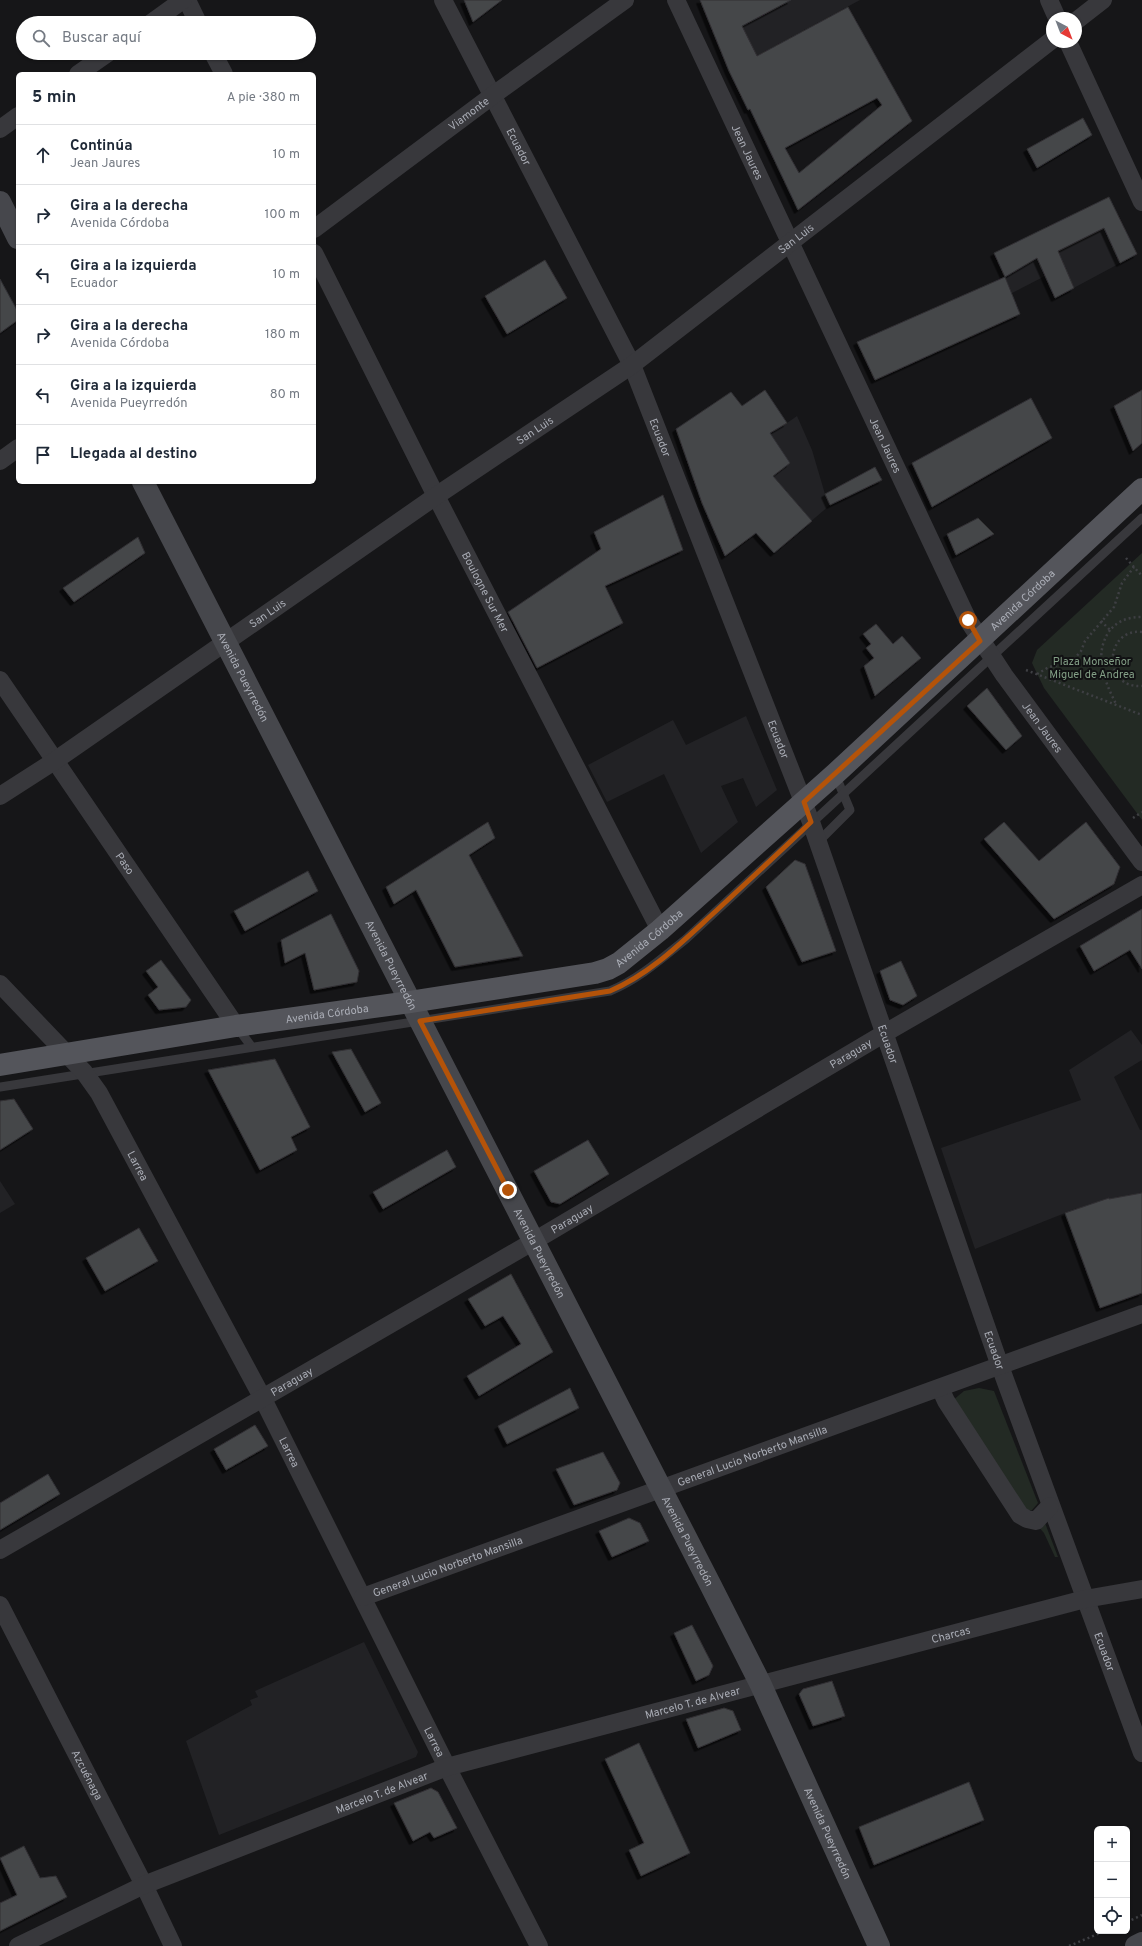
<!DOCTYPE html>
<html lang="es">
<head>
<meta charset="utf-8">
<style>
  :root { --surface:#fff; --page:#f2f2f3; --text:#1f2937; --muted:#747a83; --line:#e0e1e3 }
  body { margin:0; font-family:Overpass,sans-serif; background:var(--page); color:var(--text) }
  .controls { position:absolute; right:12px; bottom:12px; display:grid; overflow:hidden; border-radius:6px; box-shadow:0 1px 3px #0004 }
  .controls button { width:36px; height:36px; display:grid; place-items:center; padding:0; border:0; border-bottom:1px solid var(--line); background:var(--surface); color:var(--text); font:20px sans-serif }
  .compass { position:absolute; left:1046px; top:12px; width:36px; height:36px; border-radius:50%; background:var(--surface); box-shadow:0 1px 3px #0004; rotate:138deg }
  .stop { position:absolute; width:12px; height:12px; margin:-9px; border:3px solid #b45309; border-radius:50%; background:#fff }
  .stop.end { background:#b45309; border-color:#fff; box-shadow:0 1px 4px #0008 }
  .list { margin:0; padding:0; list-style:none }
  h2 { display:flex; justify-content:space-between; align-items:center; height:52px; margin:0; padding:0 16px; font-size:17px }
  h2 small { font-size:13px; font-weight:400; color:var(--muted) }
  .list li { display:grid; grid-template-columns:26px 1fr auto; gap:12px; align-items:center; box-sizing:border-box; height:60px; padding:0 16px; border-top:1px solid var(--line) }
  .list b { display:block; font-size:15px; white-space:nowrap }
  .list p { margin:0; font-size:13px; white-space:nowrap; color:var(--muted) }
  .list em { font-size:13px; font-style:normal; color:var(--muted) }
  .icon { flex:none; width:22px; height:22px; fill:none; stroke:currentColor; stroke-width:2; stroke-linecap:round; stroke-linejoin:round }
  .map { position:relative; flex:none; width:1142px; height:1946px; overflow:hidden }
  .search { position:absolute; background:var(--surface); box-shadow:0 1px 3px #0004; left:16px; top:16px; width:300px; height:44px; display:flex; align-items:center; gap:10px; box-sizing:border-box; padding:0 14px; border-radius:22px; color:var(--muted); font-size:15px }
  .panel { position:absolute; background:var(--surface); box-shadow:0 1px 3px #0004; left:16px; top:72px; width:300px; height:412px; border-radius:6px }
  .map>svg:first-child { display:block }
</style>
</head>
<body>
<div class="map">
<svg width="1142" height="1946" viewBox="0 0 1142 1946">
  <defs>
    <filter id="shadow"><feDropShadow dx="-3.5" dy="3.5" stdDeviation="0" flood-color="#0009"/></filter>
  </defs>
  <rect width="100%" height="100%" fill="#161618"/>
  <!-- built -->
  <g fill="#222225">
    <path d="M729 0H860L729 71 705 13Z"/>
    <path d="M1109 197 1137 254 1055 298 1045 276 1012 293 994 253Z"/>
    <path d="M765 390 787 423 797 416 812 450 825 494 830 505 774 553 756 533 725 556 711 524 780 450 702 503 689 468 757 418 748 403Z"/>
    <path d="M746 716 777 790 756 807 743 778 721 786 738 822 701 853 664 774 607 802 588 765 673 720 686 745Z"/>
    <path d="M1131 1030 1142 1045V1060L1114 1077 1140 1130H1142V1293L1100 1308 1065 1213 975 1249 941 1148 1081 1100 1069 1070Z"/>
    <path d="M0 1181 15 1204 0 1213Z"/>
    <path d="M364 1642 418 1752 416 1757 219 1835 186 1741 252 1705 250 1700 258 1697 255 1691Z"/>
  </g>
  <!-- green -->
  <g fill="#232a24">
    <path d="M1142 553V820L1044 688 1032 663 1037 650Z"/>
    <path d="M979 1388 994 1391 1038 1503 1032 1510 1025 1511 952 1401 964 1391Z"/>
    <path d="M1045 1523 1058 1557H1055L1044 1533 1037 1525Z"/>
  </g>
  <!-- building -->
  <g fill="#45464a" stroke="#313033" fill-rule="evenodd" filter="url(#shadow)">
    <path d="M464 0H502L473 22Z"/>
    <path d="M700 0H791L742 26 757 56 848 7 912 121 798 210 750 109 748 110 729 71ZM877 98 882 105 799 173 785 148Z"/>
    <path d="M1083 118 1092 135 1037 168 1027 149Z"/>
    <path d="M1109 197 1137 254 1120 263 1104 228 1058 251 1074 288 1055 298 1037 258 1005 277 994 253Z"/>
    <path d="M545 260 567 298 507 334 485 296Z"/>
    <path d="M1005 277 1020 314 875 380 857 342Z"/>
    <path d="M0 279 18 312V320L0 333Z"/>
    <path d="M765 390 787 423 770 433 790 463 773 476 812 521 774 553 756 533 725 556 702 503 676 429 731 392 742 406Z"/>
    <path d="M1142 390V443L1133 451 1114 406Z"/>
    <path d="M1031 398 1052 438 932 507 912 463Z"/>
    <path d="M875 467 882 480 830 505 825 494Z"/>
    <path d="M663 495 683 550 605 586 623 623 537 668 508 612 601 549 594 532Z"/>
    <path d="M978 518 994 534 956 555 947 534Z"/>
    <path d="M138 537 145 553 74 602 63 588Z"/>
    <path d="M876 624 893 644 902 636 921 658 875 696 864 666 874 658 866 648 871 644 863 634Z"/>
    <path d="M987 688 1022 736 1006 750 967 706Z"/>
    <path d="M488 822 495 838 469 855 523 956 455 967 416 890 394 904 386 887Z"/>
    <path d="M1004 822 1039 861 1086 822 1120 867 1114 884 1054 919 984 839Z"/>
    <path d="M795 860 805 864 836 951 802 962 766 887Z"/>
    <path d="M308 871 318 891 245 931 234 911Z"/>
    <path d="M1142 909V969L1130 950 1094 971 1080 946Z"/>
    <path d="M331 914 359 971 357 982 314 990 305 953 285 963 281 940Z"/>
    <path d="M161 960 191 1000 186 1007 159 1010 148 995 158 987 146 971Z"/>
    <path d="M901 961 917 996 903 1005 890 1000 880 971Z"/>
    <path d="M351 1049 381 1103 365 1112 332 1052Z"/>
    <path d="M275 1059 310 1127 291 1137 297 1150 260 1170 208 1070Z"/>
    <path d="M14 1099 33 1129 0 1150V1101Z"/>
    <path d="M588 1140 609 1174 560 1204 551 1202 534 1171Z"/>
    <path d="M447 1150 456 1167 383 1209 373 1192Z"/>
    <path d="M1142 1193V1293L1100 1308 1065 1213 1109 1198V1199Z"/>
    <path d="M139 1228 158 1261 105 1291 86 1258Z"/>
    <path d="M511 1274 553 1352 479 1396 467 1376 521 1344 503 1316 485 1326 468 1299Z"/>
    <path d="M570 1388 579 1408 507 1444 498 1426Z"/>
    <path d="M255 1425 268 1446 226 1470 214 1449Z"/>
    <path d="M603 1452 620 1483 617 1490 574 1505 556 1469Z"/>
    <path d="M48 1474 60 1494 0 1530V1503Z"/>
    <path d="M629 1518 640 1523 649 1541 612 1557 599 1531Z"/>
    <path d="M692 1625 713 1666 709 1675 696 1681 674 1633Z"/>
    <path d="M832 1681 845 1716 813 1726 799 1694 803 1689Z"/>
    <path d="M724 1708 733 1711 741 1730 698 1748 686 1719Z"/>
    <path d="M639 1743 690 1853 641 1876 629 1850 644 1843 605 1759Z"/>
    <path d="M969 1782 984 1820 874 1865 859 1827Z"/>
    <path d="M431 1788 438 1792 457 1828 434 1838 430 1832 413 1841 394 1803Z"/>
    <path d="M24 1846 40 1878 56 1876 67 1897 0 1931V1903L17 1895 0 1858Z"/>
  </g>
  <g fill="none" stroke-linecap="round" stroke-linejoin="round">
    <!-- path -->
    <g stroke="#3e3f43" stroke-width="2.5" stroke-dasharray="2 3" stroke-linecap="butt">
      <path d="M1126 558 1142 576"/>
      <path d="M1101 621 1110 630C1119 620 1129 617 1142 617"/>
      <path d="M1110 630C1093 654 1104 680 1116 704"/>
      <path d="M1142 632C1104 628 1102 689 1142 686"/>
      <path d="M1026 670 1142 715"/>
      <path d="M1037 674 1049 667 1061 665 1075 658 1081 651 1085 641 1114 607 1122 583 1134 567"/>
      <path d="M1133 818 1142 812"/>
      <path d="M1127 1922 1142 1915"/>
      <path d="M1069 1946 1105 1931"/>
    </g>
    <!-- lane -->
    <g stroke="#38383c" stroke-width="9">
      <path d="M818 842 850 810 835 774"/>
      <path d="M237 1027 251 1046"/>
      <path d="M0 1087 610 991C639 979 661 959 686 939L1142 518"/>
    </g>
    <!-- street -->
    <g stroke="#38383c" stroke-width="18">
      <path d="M187 0 198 23"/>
      <path id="s1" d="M443 0 632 365 811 822 1000 1366 1142 1753"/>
      <path id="s2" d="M676 0 968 620 1004 675 1142 862"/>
      <path d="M1049 0 1057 18"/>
      <path d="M1076 21 1103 0"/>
      <path d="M151 23 183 0"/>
      <path d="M1068 42 1142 202"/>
      <path d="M213 53 224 74"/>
      <path d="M78 74 108 53"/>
      <path d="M0 129 18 116"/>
      <path id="s3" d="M314 229 492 96 625 0"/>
      <path id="s4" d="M314 253 436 496 660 930"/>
      <path d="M0 461 18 448"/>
      <path id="s5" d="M0 680 236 1026"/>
      <path id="s6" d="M0 796 56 760 436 496 632 365 1052 40"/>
      <path id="s7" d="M0 984 84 1072 99 1093 262 1397 447 1767 539 1946"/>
      <path d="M940 1388 946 1401 1020 1515 1027 1519 1036 1521 1050 1506"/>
      <path id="s8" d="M0 1550 534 1241 885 1033 1142 885"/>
      <path id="s9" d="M363 1597 1142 1314"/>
      <path id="s10" d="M0 1605 144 1885 173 1946"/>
      <path id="s11" d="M18 1946 144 1885 447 1767 1085 1599 1142 1589"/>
    </g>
    <!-- secondary -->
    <g stroke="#46474c" stroke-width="22">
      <path d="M0 202 18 238"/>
      <path id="s12" d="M143 482 711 1586 760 1683 879 1946"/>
      <path d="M1136 1946 1142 1943"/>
    </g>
    <!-- primary -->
    <path stroke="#54555b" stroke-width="22" id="s13" d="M0 1065 236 1026 410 1002 595 973 608 969 619 963 660 930 835 774 1142 489"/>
  </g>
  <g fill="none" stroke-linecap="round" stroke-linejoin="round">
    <!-- route -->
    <path stroke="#b45309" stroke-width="5" d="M508 1190 420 1021 610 991C651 974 684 940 717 910 748 881 780 852 811 822L804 802 980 641 968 620"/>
  </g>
  <g text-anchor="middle" stroke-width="4" stroke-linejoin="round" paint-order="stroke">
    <!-- street labels -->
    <g font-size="11" fill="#aaadb6" stroke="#111113">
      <text dy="4" stroke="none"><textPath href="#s3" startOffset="193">Viamonte</textPath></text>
      <text dy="4" stroke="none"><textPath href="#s1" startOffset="165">Ecuador</textPath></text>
      <text dy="4" stroke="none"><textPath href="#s2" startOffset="168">Jean Jaures</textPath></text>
      <text dy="4" stroke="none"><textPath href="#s6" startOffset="972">San Luis</textPath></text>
      <text dy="4" stroke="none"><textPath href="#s6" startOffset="648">San Luis</textPath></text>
      <text dy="4" stroke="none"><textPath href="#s1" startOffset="489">Ecuador</textPath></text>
      <text dy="4" stroke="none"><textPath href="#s2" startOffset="492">Jean Jaures</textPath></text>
      <text dy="4" stroke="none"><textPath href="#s4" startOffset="380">Boulogne Sur Mer</textPath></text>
      <text dy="4" stroke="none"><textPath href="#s13" startOffset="1171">Avenida Córdoba</textPath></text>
      <text dy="4" stroke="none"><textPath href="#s6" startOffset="324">San Luis</textPath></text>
      <text dy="4" stroke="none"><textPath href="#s12" startOffset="219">Avenida Pueyrredón</textPath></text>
      <text dy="4" stroke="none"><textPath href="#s2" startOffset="816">Jean Jaures</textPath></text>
      <text dy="4" stroke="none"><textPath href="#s1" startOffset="813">Ecuador</textPath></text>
      <text dy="4" stroke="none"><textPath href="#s5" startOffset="222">Paso</textPath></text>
      <text dy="4" stroke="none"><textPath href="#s13" startOffset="667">Avenida Córdoba</textPath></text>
      <text dy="4" stroke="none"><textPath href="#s12" startOffset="543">Avenida Pueyrredón</textPath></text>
      <text dy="4" stroke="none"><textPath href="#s13" startOffset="331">Avenida Córdoba</textPath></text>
      <text dy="4" stroke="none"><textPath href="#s1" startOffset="1137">Ecuador</textPath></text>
      <text dy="4" stroke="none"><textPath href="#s8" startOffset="985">Paraguay</textPath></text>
      <text dy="4" stroke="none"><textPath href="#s7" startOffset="230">Larrea</textPath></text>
      <text dy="4" stroke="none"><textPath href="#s8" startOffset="661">Paraguay</textPath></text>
      <text dy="4" stroke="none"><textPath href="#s12" startOffset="867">Avenida Pueyrredón</textPath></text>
      <text dy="4" stroke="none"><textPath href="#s1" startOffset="1461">Ecuador</textPath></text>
      <text dy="4" stroke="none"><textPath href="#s8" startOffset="337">Paraguay</textPath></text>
      <text dy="4" stroke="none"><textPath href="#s7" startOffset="554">Larrea</textPath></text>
      <text dy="4" stroke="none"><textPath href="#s9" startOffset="414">General Lucio Norberto Mansilla</textPath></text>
      <text dy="4" stroke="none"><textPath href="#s12" startOffset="1191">Avenida Pueyrredón</textPath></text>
      <text dy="4" stroke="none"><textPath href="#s9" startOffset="90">General Lucio Norberto Mansilla</textPath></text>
      <text dy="4" stroke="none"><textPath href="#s11" startOffset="986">Charcas</textPath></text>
      <text dy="4" stroke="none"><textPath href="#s1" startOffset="1782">Ecuador</textPath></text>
      <text dy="4" stroke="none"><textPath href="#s11" startOffset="719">Marcelo T. de Alvear</textPath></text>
      <text dy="4" stroke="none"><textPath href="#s7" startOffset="878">Larrea</textPath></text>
      <text dy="4" stroke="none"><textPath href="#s10" startOffset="191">Azcuénaga</textPath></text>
      <text dy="4" stroke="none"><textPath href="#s11" startOffset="395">Marcelo T. de Alvear</textPath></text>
      <text dy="4" stroke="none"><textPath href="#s12" startOffset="1515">Avenida Pueyrredón</textPath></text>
    </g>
    <!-- park labels -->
    <g font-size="11" fill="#839f86" stroke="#111113">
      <text x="1092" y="665">Plaza Monseñor<tspan x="1092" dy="13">Miguel de Andrea</tspan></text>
    </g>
  </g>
</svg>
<div class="controls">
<button>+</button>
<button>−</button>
<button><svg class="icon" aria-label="locate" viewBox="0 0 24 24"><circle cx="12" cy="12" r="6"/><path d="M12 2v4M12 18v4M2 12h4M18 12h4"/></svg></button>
</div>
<svg class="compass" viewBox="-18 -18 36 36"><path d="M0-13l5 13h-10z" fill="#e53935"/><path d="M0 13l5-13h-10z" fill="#747a83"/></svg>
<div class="stop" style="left:968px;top:620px"></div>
<div class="stop end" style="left:508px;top:1190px"></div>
<div class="search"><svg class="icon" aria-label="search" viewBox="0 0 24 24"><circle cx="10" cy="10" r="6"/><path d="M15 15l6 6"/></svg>Buscar aquí</div>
<section class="panel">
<h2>5 min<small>A pie · 380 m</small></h2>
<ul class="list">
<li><svg class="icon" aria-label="ahead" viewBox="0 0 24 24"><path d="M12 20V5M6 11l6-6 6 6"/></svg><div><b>Continúa</b><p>Jean Jaures</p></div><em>10 m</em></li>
<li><svg class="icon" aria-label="right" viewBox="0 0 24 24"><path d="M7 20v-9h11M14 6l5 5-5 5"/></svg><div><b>Gira a la derecha</b><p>Avenida Córdoba</p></div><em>100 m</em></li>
<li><svg class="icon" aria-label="left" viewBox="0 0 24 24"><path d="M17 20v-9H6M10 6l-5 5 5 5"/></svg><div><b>Gira a la izquierda</b><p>Ecuador</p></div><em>10 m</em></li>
<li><svg class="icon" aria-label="right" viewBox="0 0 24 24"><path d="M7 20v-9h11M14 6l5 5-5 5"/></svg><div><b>Gira a la derecha</b><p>Avenida Córdoba</p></div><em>180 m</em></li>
<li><svg class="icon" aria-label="left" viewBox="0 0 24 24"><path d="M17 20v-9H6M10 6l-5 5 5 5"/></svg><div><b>Gira a la izquierda</b><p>Avenida Pueyrredón</p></div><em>80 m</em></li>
<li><svg class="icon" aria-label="arrive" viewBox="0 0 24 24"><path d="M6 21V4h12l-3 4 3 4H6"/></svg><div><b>Llegada al destino</b></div></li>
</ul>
</section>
</div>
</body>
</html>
